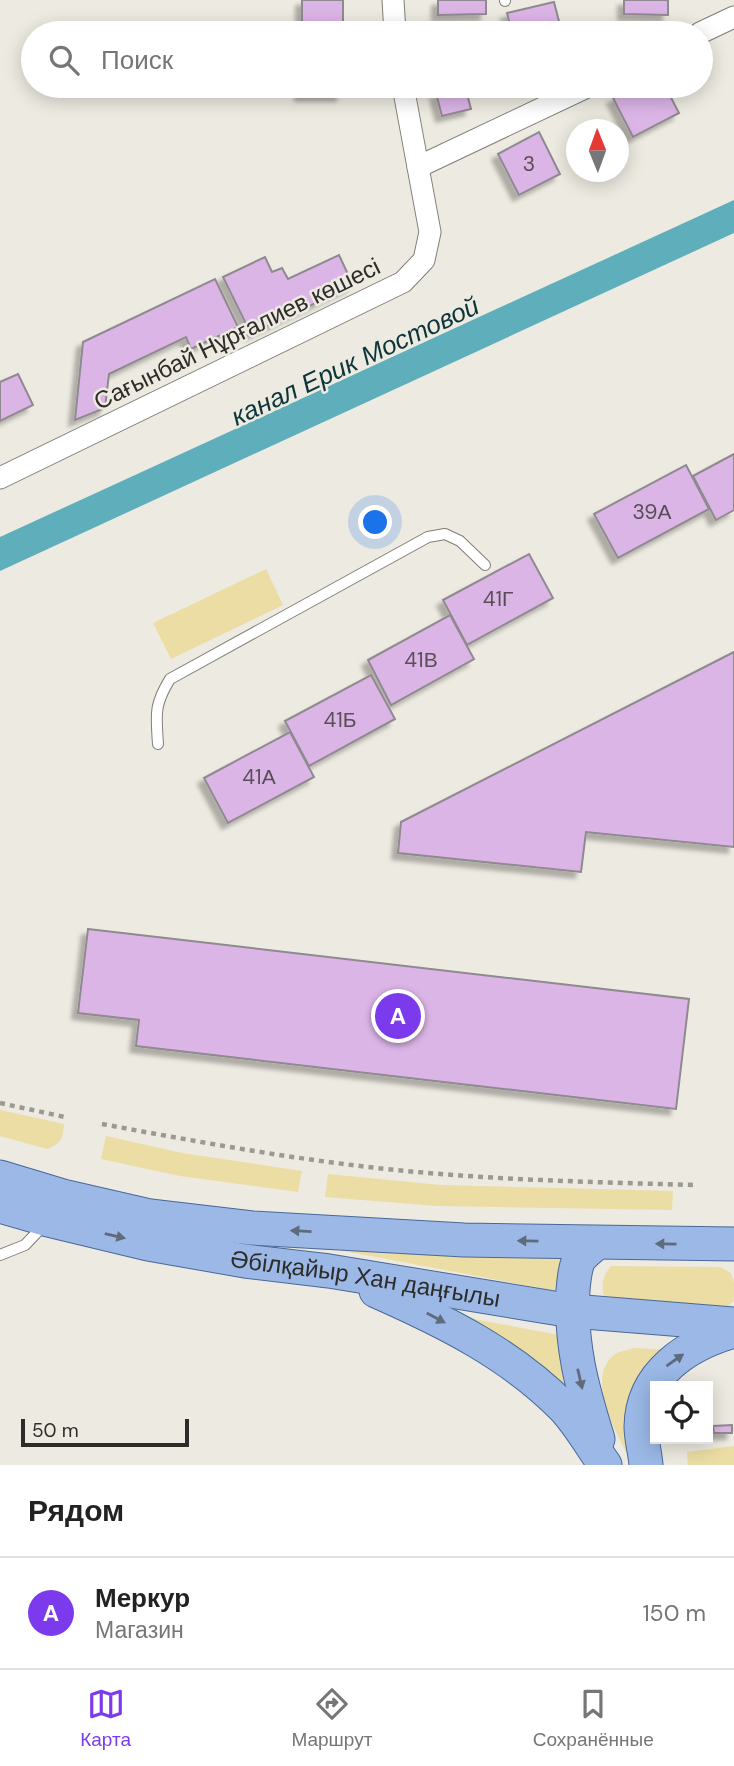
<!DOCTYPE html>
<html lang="ru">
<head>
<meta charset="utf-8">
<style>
  :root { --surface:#fff; --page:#f6f6f6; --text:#222; --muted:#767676; --line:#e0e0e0; --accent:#7c3aed }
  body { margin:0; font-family:"DM Sans",sans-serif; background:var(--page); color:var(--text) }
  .controls { position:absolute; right:21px; bottom:21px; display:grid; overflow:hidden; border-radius:0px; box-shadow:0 4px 18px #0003 }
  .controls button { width:63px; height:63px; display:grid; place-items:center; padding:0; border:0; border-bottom:2px solid var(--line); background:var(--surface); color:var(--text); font:35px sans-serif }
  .compass { position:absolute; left:566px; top:119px; width:63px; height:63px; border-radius:50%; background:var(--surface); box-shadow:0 4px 18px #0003; rotate:359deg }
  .scale { position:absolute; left:21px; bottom:18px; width:168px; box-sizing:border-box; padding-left:7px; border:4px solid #2d2c28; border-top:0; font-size:19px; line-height:24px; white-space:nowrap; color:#2d2c28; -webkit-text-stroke:5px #edeae1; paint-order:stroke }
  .you { position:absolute; left:376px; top:523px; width:24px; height:24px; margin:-18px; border:5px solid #fff; border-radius:50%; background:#1a73e8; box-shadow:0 0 0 10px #1a73e833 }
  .badge { display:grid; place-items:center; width:46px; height:46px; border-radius:50%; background:var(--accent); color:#fff; font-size:23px; font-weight:700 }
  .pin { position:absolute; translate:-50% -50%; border:4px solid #fff; box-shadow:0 2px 7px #0006 }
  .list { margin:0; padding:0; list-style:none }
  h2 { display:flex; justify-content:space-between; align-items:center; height:91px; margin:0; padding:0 28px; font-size:30px }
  h2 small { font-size:23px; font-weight:400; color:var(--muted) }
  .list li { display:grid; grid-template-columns:46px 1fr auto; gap:21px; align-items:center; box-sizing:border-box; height:112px; padding:0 28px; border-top:2px solid var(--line) }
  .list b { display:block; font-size:26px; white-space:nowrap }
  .list p { margin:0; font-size:23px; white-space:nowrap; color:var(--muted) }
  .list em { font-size:23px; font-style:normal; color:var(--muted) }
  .icon { flex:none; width:38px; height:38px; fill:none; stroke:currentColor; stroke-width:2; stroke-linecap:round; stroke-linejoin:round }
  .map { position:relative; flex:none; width:734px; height:1465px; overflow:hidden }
  .search { position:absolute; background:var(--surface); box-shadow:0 4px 18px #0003; left:21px; right:21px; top:21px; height:77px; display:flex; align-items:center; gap:18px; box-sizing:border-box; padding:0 24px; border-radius:38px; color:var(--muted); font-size:26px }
  .sheet { height:203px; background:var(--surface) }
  nav { display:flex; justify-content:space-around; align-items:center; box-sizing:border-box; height:98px; border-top:2px solid var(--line); background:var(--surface); font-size:19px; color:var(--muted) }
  nav a { display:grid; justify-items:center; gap:4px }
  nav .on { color:var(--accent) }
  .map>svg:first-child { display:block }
</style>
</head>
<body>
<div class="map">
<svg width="734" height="1465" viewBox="0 0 734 1465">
  <defs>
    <filter id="shadow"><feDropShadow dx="-6" dy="6" stdDeviation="2" flood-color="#0004"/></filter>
  </defs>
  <rect width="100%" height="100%" fill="#edeae1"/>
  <!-- green -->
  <g fill="#ebdda3">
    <path d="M266 569 283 605 171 659 153 623Z"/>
    <path d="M0 1110 64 1124C63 1139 61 1143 47 1149L0 1136Z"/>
    <path d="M106 1136 182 1153 302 1171 298 1192 180 1176 101 1159Z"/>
    <path d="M328 1174 440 1185 673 1191 672 1210 437 1206 325 1197Z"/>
    <path d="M260 1235 562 1257 556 1291Z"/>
    <path d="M611 1266 720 1267 731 1273 734 1282V1300L721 1314 604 1297C601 1284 602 1277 611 1266Z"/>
    <path d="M458 1316 559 1335 574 1402Z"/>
    <path d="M633 1348 674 1350 628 1456C616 1431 583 1375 617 1353 621 1351 629 1350 633 1348Z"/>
    <path d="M734 1446V1465H688L687 1452Z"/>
  </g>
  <!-- water -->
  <path fill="#5eafbb" d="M734 200V233L0 571V537Z"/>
  <!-- building -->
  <g fill="#dcb5e7" stroke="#8f8990" stroke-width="2" filter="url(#shadow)">
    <rect x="302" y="0" width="41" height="33"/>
    <path d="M438 0H486V14L438 15Z"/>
    <path d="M624 0H668V15L624 14Z"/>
    <path d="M554 2 562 33H512L507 13Z"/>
    <path d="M472 23 474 33H436V31Z"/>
    <rect x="301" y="86" width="41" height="9"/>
    <path d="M465 86 471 109 442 116 436 93Z"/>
    <path d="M637 86H665L679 113 633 137 613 98Z"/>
    <path d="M539 132 560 174 519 195 498 154Z"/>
    <path d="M339 255 353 285 251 334 223 277 265 257 272 272 282 268 288 279Z"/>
    <path d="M215 279 238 327 191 349 186 337 109 374 105 408 75 420 83 342Z"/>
    <path d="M18 374 33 405 0 421V382Z"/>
    <path d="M734 454V510L716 520 693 476Z"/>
    <path d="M686 465 709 509 618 558 594 514Z"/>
    <path d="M529 554 553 598 467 645 443 600Z"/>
    <path d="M450 615 474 659 391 705 368 660Z"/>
    <path d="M734 652V847L586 832 581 872 398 853 401 822Z"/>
    <path d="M371 675 395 719 309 766 285 721Z"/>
    <path d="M290 732 314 777 228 823 204 778Z"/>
    <path d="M88 929 689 999 676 1109 136 1046 139 1020 78 1013Z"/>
    <path d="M732 1425V1433H714L713 1426Z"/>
  </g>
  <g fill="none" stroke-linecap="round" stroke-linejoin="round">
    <defs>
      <g id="lane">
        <path d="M505 0V1"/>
        <path d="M158 744C156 714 154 705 170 679L428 537 445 534 460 541 485 565"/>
        <path d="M0 1255 25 1245 44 1225"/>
      </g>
      <g id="street">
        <path d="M393 0 395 33"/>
        <path d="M700 33 734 17"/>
        <path d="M403 86 418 167"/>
        <path d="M0 478 403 282 424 260 430 232 418 167 589 86"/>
      </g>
      <g id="primary">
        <path d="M0 1177 63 1196 150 1216 252 1228 464 1240 734 1244"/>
        <path id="s1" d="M0 1206 48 1220 148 1244 245 1261 329 1271 572 1311 734 1324"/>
        <path d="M596 1243C591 1248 584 1253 580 1258 575 1266 574 1280 573 1290 570 1344 582 1388 598 1439"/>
        <path d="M376 1291C444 1321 511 1354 564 1408 579 1424 592 1447 605 1465"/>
        <path d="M646 1465C645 1452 641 1439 641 1426 642 1373 688 1344 734 1331"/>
      </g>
    </defs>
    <!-- lane casing -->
    <use href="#lane" stroke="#817f76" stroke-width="12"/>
    <!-- street casing -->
    <use href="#street" stroke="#817f76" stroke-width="23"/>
    <!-- primary casing -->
    <use href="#primary" stroke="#496898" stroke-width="35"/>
    <!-- path -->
    <g stroke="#9c9993" stroke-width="4.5" stroke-dasharray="5 5" stroke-linecap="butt">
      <path d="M0 1103 65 1117"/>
      <path d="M102 1124C199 1142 297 1160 396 1170 494 1180 593 1182 693 1185"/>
    </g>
    <!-- lane -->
    <use href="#lane" stroke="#fff" stroke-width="10"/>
    <!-- street -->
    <use href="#street" stroke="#fff" stroke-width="21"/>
    <!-- primary -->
    <use href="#primary" stroke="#9bb8e6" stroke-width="33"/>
  </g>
  <!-- one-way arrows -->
  <defs><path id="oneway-solid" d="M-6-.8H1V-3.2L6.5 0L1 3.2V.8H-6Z" transform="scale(1.75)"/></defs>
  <g fill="#5e6b7d">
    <use href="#oneway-solid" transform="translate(301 1231) rotate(-177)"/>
    <use href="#oneway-solid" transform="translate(115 1236) rotate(13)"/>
    <use href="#oneway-solid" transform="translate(528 1241) rotate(-179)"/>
    <use href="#oneway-solid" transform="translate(666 1244) rotate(-179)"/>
    <use href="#oneway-solid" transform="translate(436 1318) rotate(28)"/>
    <use href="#oneway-solid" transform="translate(675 1360) rotate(-35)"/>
    <use href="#oneway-solid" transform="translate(580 1379) rotate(77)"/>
  </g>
  <g text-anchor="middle" stroke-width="5" stroke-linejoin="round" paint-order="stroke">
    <!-- number labels -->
    <g font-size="21" fill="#594e58">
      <text x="529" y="171">3</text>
      <text x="652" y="519">39А</text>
      <text x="498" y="606">41Г</text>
      <text x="421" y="667">41В</text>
      <text x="340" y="727">41Б</text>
      <text x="259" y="784">41А</text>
    </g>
    <!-- street labels -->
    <g font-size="24" fill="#2d2c28" stroke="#edeae1">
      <text transform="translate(237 334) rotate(-26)" y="8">Сағынбай Нұрғалиев көшесі</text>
      <text dy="8" stroke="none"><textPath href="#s1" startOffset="373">Әбілқайыр Хан даңғылы</textPath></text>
    </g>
    <!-- water labels -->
    <g font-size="26" font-style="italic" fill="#0c353a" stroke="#edeae1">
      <text transform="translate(355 361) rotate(-25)" y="9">канал Ерик Мостовой</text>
    </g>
  </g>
</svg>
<div class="controls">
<button><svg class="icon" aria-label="locate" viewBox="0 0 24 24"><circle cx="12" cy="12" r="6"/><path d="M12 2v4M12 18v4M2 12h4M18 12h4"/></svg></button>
</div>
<svg class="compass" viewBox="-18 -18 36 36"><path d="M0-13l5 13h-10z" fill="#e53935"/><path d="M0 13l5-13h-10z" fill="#767676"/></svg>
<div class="scale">50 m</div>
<div class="you"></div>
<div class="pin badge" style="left:398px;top:1016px">A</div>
<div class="search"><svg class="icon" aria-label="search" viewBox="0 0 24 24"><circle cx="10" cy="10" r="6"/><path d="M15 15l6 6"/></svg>Поиск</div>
</div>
<section class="sheet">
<h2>Рядом<small></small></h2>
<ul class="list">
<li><span class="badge">A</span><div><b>Меркур</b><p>Магазин</p></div><em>150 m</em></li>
</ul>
</section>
<nav>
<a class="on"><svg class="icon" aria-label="map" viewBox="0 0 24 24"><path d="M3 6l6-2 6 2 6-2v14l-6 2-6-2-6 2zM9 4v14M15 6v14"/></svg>Карта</a>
<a><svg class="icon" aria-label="directions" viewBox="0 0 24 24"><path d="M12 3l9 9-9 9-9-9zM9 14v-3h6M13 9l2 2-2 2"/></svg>Маршрут</a>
<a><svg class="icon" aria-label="saved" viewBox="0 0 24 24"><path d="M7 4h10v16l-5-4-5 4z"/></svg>Сохранённые</a>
</nav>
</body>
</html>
